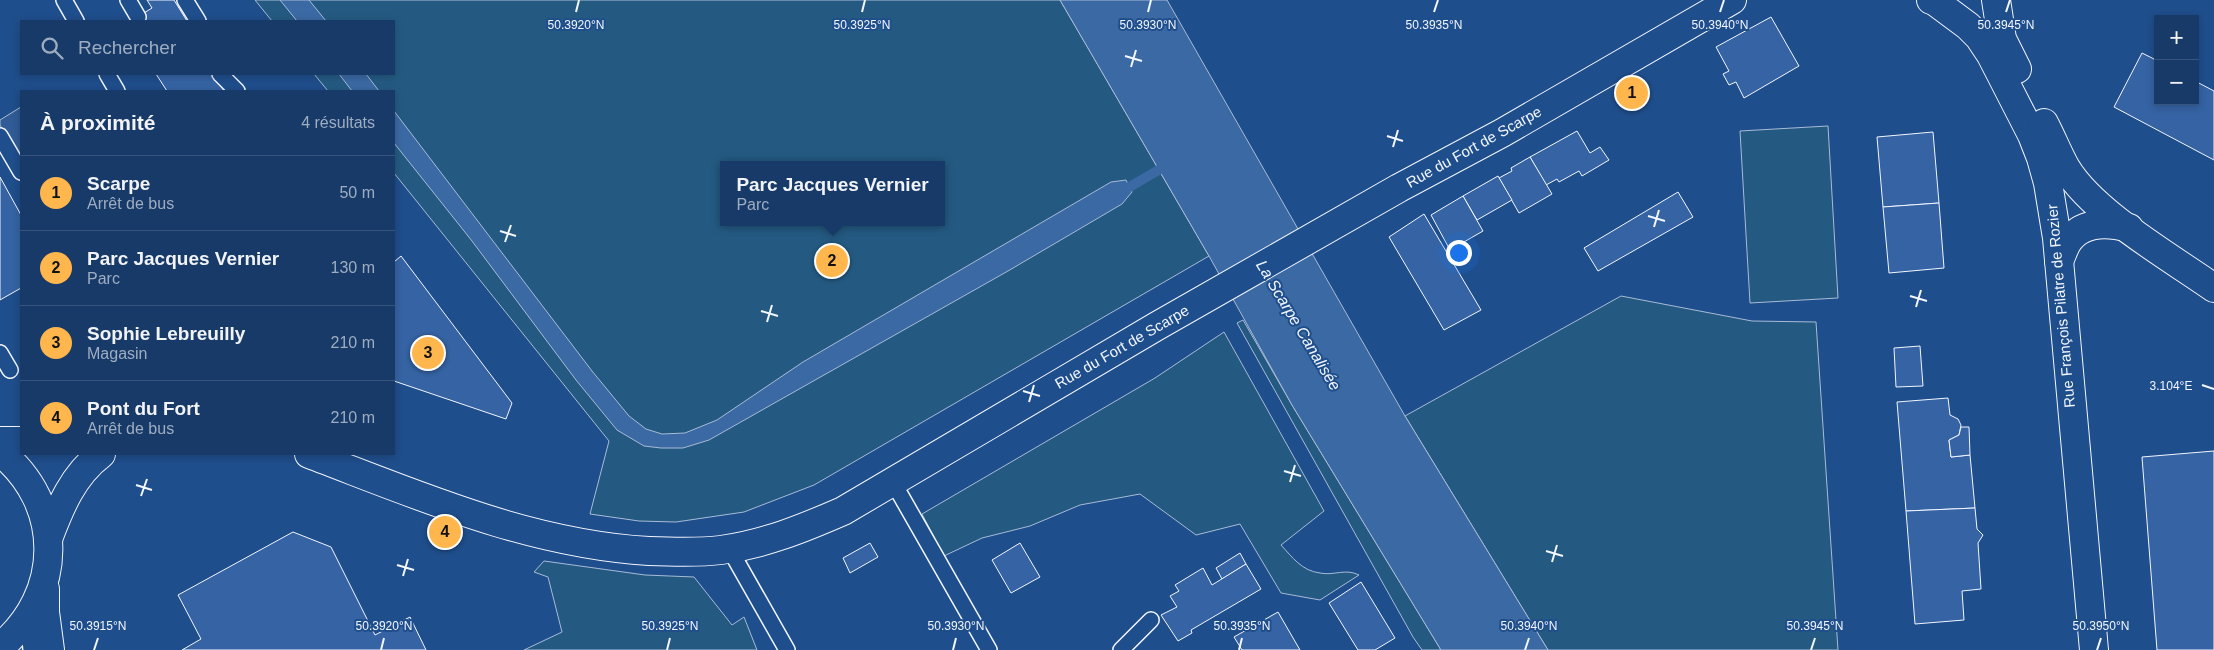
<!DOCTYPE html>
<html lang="fr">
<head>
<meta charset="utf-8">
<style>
  :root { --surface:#173a69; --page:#244571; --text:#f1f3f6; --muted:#9eadc0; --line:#36547d; --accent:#ffb74d }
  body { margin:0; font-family:Arial,sans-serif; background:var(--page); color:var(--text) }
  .controls { position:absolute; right:15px; top:15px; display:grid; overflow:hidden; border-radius:0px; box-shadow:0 2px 8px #0003 }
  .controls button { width:45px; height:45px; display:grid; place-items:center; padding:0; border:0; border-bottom:1px solid var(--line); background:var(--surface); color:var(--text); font:25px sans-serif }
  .you { position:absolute; left:1458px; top:252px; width:18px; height:18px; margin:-12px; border:4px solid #fff; border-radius:50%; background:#1a73e8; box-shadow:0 0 0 8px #1a73e833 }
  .badge { display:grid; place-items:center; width:32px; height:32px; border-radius:50%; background:var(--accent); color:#111; font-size:16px; font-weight:700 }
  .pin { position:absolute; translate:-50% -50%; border:2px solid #fff; box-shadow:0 1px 5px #0006 }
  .popup { position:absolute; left:720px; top:161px; width:225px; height:65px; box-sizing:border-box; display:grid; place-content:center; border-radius:0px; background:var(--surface); filter:drop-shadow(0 1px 4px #0005); font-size:16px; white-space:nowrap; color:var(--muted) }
  .popup b { font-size:19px; color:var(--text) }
  .popup::after { content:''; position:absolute; left:50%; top:100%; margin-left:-10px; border:10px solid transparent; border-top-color:var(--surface) }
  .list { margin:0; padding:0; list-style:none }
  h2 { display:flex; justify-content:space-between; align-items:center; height:65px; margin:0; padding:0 20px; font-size:21px }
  h2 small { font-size:16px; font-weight:400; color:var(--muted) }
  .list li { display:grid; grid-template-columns:32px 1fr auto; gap:15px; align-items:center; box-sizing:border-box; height:75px; padding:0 20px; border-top:1px solid var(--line) }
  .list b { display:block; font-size:19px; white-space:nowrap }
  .list p { margin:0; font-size:16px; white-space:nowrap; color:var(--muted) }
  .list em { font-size:16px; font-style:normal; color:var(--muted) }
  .icon { flex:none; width:28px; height:28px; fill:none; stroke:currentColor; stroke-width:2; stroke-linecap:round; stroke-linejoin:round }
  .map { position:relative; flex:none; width:2214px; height:650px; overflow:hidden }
  .search { position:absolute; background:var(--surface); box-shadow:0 2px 8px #0003; left:20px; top:20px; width:375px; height:55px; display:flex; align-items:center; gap:12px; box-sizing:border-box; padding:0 18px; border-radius:0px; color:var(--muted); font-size:19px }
  .panel { position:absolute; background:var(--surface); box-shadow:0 2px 8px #0003; left:20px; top:90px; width:375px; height:365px; border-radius:0px }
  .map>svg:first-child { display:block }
</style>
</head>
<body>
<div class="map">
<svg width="2214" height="650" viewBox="0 0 2214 650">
  <rect width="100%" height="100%" fill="#1f4e8c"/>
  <!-- green -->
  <g fill="#245a82" stroke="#a8bbd7" fill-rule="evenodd">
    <path d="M255 0H1060L1209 256 814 485 744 512 676 522 639 521 590 514 609 441 394 173V91H328L314 74H394V21H272ZM723 165H941V222H723Z"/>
    <path d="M1828 126 1838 298 1750 303 1740 131Z"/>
    <path d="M1621 296 1752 321 1816 322 1838 650H1548L1405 416Z"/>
    <path d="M1243 320 1292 405 1441 650H1422L1413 637 1237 323Z"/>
    <path d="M1224 332 1324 511 1281 545C1292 557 1302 571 1320 573 1334 576 1345 568 1359 575L1320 600 1281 593 1240 524 1196 535 1140 494 1080 505 1030 526 982 538 944 556 922 514 1155 378Z"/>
    <path d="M544 561 645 575 694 577 732 625 744 617 757 650H524L562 632 548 577 534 572Z"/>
  </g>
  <!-- parking -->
  <path fill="#305b95" stroke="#a8bbd7" d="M21 107V160L0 125V120Z"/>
  <!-- water -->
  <g fill="#3b69a3" stroke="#a8bbd7">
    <path d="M280 0H309L326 21H297Z"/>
    <path d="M1060 0H1167L1405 416 1548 650H1441L1292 405 1209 256Z"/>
    <path d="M339 74H366L379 91H352Z"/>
    <path d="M394 111 592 371 629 416 646 429 662 434 685 433 717 420 803 362 1111 182 1126 180 1132 192 1122 204 1008 271 709 440 683 448H661L644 446 617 430 576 380 472 241 394 143Z"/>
  </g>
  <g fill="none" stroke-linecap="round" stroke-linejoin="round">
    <!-- stream -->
    <path stroke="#3b69a3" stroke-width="10" d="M1119 193 1169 164"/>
  </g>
  <!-- building -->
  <g fill="#3563a3" stroke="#f2f6ff">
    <path d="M147 0H174L187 21H131L152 8Z"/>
    <path d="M1771 17 1799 66 1744 98 1736 82 1729 85 1723 74 1729 71 1716 47Z"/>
    <path d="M2142 53 2158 61V101H2195V81L2214 91V160L2114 107Z"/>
    <path d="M156 74H213L224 91H167Z"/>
    <path d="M1577 131 1590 153 1600 147 1609 160 1582 176 1579 171 1559 182 1557 179 1546 185 1530 157Z"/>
    <path d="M1933 132 1939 203 1883 207 1877 137Z"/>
    <path d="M1530 157 1552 194 1519 213 1499 178 1512 171 1511 168Z"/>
    <path d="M1498 176 1512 200 1477 220 1463 196Z"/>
    <path d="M0 177 21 215V288L0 300Z"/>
    <path d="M1678 192 1693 217 1598 271 1584 248Z"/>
    <path d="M1463 196 1483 231 1450 250 1431 215Z"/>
    <path d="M1939 203 1944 268 1889 273 1883 207Z"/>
    <path d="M1424 214 1481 310 1444 330 1389 237Z"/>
    <path d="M401 256 512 403 506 419 394 381V262Z"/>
    <path d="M1920 346 1923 386 1896 387 1894 348Z"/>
    <path d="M1948 398 1950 415 1958 419 1961 425 1959 435 1949 440 1951 457 1970 455 1975 508 1906 511 1897 402Z"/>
    <path d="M1961 427H1969L1970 455 1951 457 1949 440 1959 435Z"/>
    <path d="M2214 451V650H2157L2142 457Z"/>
    <path d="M1975 508 1977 529 1983 535 1978 543 1981 589 1962 591 1964 620 1915 624 1906 511Z"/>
    <path d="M293 532 331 547 375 635 410 617 426 650H182L201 639 178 595Z"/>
    <path d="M870 543 878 557 850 573 843 558Z"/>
    <path d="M1020 543 1040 577 1011 593 992 560Z"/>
    <path d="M1240 553 1246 564 1222 579 1216 568Z"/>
    <path d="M1246 564 1261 589 1191 630 1192 633 1178 641 1161 615 1177 607 1170 596 1179 591 1175 585 1203 568 1212 585Z"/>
    <path d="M1361 582 1395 638 1375 650H1358L1329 603Z"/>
    <path d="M1278 612 1300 650H1242L1234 637Z"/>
  </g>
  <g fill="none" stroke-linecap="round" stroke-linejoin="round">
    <defs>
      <g id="lane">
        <path d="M64 0 76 21"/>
        <path d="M128 0 138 17"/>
        <path d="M185 0 198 21"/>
        <path d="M107 74 117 91"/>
        <path d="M220 74 237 91"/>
        <path d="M0 136 21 172"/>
        <path d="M0 353 10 370"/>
        <path d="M893 482 989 650"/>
        <path d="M729 548 787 650"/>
        <path d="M30 617 29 630 31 650"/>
        <path d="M1121 650 1151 620"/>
      </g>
      <g id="street">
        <path d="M1933 0 1968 26 1979 37 1991 55 2032 135 2041 158 2048 183 2057 238 2094 650"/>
        <path d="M1996 0 2002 39 2017 69"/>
        <path d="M2044 123C2052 138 2058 154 2066 168 2093 213 2170 257 2214 288"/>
        <path d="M2059 261C2062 255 2064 248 2067 243 2081 221 2107 222 2129 228"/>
      </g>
      <g id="secondary">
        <path d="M1931 0H1937"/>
        <path d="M0 441H21"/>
        <path d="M309 454C420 496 529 544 649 551 673 552 698 553 721 550 765 544 804 528 843 511L1157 326 1399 188 1502 133 1732 0"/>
        <path d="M48 539C60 507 73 475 101 454"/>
      </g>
      <g id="primary">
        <path d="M0 452C65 504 64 595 0 647"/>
        <path d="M45 589V612L50 650"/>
      </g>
    </defs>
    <!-- lane casing -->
    <use href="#lane" stroke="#f2f6ff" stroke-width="18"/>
    <!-- street casing -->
    <use href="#street" stroke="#f2f6ff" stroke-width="30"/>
    <!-- secondary casing -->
    <use href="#secondary" stroke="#f2f6ff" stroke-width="30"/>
    <!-- primary casing -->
    <use href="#primary" stroke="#f2f6ff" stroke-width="30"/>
    <!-- lane -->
    <use href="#lane" stroke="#1f4e8c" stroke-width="15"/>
    <!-- street -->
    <use href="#street" stroke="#1f4e8c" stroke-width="28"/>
    <!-- secondary -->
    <use href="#secondary" stroke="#1f4e8c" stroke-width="28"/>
    <!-- primary -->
    <use href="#primary" stroke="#1f4e8c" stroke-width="28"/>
  </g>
  <!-- ticks -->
  <path fill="none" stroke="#f2f6ff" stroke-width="2" d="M576 12 579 0M862 12 865 0M1148 12 1151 0M1434 12 1438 0M1720 12 1724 0M2006 12 2010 0M1125 56 1142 61M1131 67 1136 50M1387 136 1403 141M1393 147 1398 130M1648 216 1665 221M1654 227 1659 210M500 231 516 236M505 242 511 225M1910 296 1927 301M1916 307 1921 290M761 311 778 316M767 322 772 305M2202 385 2214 389M1023 391 1040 396M1029 402 1034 385M1284 471 1301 476M1290 482 1295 465M136 485 152 490M141 496 147 479M1546 551 1563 556M1552 562 1557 545M397 565 414 570M403 576 408 559M94 650 98 638M381 650 384 638M667 650 670 638M953 650 956 638M1239 650 1242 638M1525 650 1529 638M1811 650 1815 638M2097 650 2101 638"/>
  <g text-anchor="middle" stroke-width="4" stroke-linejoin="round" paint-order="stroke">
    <!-- street labels -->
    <g font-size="15" fill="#f2f6ff" stroke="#1f4e8c">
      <text transform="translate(1474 147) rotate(-29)" y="5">Rue du Fort de Scarpe</text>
      <text transform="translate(2061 306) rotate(-95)" y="5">Rue François Pilatre de Rozier</text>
      <text transform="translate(1122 347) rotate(-30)" y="5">Rue du Fort de Scarpe</text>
    </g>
    <!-- water labels -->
    <g font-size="16" font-style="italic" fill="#f2f6ff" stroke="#1f4e8c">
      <text transform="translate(1299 325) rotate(59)" y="6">La Scarpe Canalisée</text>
    </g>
  </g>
  <g font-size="12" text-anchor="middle" fill="#f2f6ff" stroke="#1f4e8c" stroke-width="4" stroke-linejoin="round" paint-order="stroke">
    <text x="576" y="29">50.3920°N</text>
    <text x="862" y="29">50.3925°N</text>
    <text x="1148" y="29">50.3930°N</text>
    <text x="1434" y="29">50.3935°N</text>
    <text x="1720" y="29">50.3940°N</text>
    <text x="2006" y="29">50.3945°N</text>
    <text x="2171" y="390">3.104°E</text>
    <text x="98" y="630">50.3915°N</text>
    <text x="384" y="630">50.3920°N</text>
    <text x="670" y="630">50.3925°N</text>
    <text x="956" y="630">50.3930°N</text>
    <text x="1242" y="630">50.3935°N</text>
    <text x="1529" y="630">50.3940°N</text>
    <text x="1815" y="630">50.3945°N</text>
    <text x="2101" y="630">50.3950°N</text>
  </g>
</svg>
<div class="controls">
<button>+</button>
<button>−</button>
</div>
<div class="you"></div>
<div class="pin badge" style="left:1632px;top:93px">1</div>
<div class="pin badge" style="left:832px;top:261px">2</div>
<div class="popup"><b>Parc Jacques Vernier</b>Parc</div>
<div class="pin badge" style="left:428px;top:353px">3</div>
<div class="pin badge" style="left:445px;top:532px">4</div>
<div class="search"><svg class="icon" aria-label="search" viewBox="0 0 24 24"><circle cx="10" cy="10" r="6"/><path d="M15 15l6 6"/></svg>Rechercher</div>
<section class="panel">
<h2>À proximité<small>4 résultats</small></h2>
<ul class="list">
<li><span class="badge">1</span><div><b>Scarpe</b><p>Arrêt de bus</p></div><em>50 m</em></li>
<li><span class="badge">2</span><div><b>Parc Jacques Vernier</b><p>Parc</p></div><em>130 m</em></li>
<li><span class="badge">3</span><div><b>Sophie Lebreuilly</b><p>Magasin</p></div><em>210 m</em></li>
<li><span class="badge">4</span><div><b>Pont du Fort</b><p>Arrêt de bus</p></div><em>210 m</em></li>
</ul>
</section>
</div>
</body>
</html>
